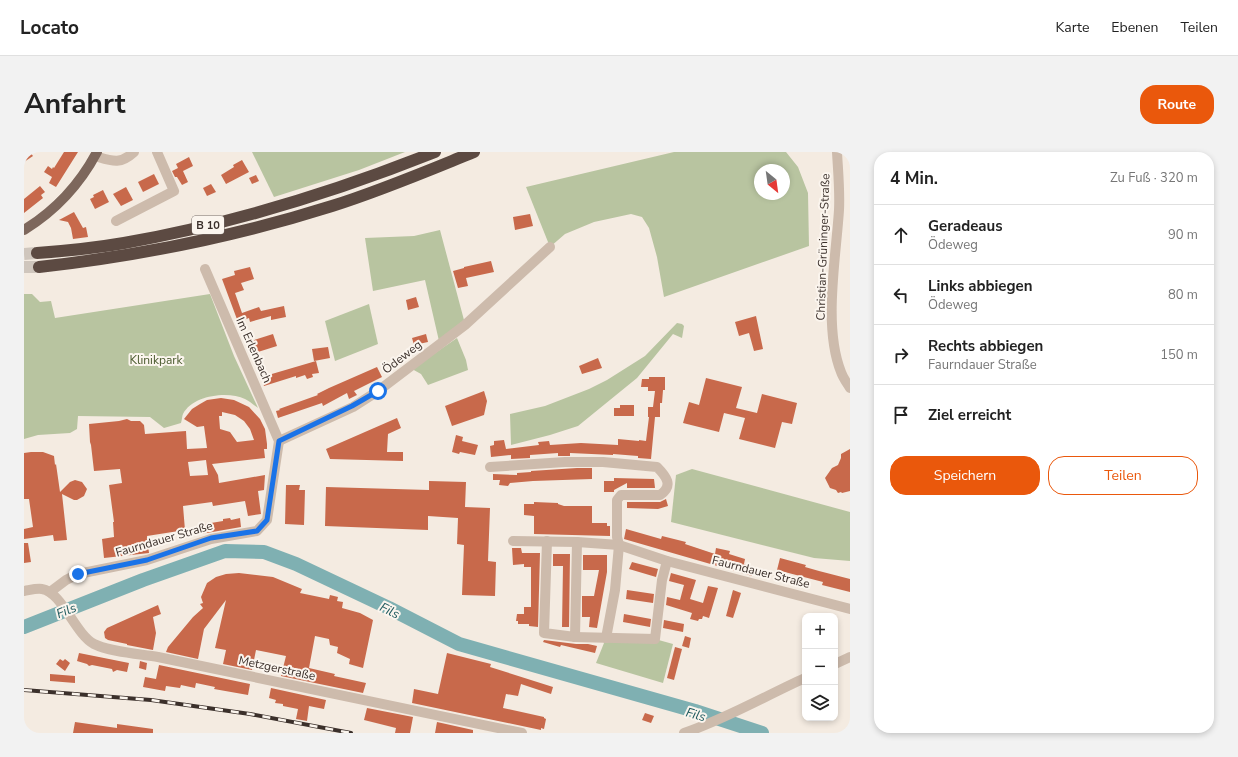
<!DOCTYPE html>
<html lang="de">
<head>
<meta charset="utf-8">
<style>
  :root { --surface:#fff; --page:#f2f2f2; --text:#222; --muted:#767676; --line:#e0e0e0; --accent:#ea580c }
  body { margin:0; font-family:"Nunito Sans",sans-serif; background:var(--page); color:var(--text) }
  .controls { position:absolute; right:12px; bottom:12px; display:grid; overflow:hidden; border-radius:8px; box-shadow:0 2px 6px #0003 }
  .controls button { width:36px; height:36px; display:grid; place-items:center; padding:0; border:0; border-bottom:1px solid var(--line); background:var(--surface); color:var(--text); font:20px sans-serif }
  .compass { position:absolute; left:730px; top:12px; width:36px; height:36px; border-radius:50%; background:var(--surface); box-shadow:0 2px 6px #0003; rotate:151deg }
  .stop { position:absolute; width:12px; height:12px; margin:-9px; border:3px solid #1a73e8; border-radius:50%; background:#fff }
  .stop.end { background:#1a73e8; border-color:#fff; box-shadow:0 1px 4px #0008 }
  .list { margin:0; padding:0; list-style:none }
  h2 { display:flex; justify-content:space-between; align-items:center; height:52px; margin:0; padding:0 16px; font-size:17px }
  h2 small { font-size:13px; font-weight:400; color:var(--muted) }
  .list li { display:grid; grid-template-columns:26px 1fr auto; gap:12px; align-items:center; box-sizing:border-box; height:60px; padding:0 16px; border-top:1px solid var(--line) }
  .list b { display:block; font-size:15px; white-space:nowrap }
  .list p { margin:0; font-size:13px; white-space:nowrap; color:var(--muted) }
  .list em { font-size:13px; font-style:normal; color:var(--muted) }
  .actions { display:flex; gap:8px; padding:12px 16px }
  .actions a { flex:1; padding:9px 0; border:1px solid var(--accent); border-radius:16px; text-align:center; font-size:14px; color:var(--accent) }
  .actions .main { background:var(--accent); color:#fff }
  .icon { flex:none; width:22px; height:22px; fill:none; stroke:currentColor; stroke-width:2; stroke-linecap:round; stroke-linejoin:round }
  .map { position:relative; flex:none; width:826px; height:581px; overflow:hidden; border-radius:16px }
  header { display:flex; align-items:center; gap:24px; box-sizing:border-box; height:56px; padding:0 20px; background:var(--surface); border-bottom:1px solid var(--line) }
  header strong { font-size:19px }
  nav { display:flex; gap:22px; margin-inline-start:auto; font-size:14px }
  .intro { display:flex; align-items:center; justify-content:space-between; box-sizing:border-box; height:96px; padding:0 24px }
  h1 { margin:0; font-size:28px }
  .button { padding:10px 18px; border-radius:16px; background:var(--accent); color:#fff; font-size:14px; font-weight:700 }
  main { display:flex; gap:24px; padding:0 24px }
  aside { flex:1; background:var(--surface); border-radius:16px; box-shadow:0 2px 6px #0003 }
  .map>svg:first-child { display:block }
</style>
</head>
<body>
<header>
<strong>Locato</strong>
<nav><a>Karte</a><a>Ebenen</a><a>Teilen</a></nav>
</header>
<div class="intro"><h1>Anfahrt</h1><a class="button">Route</a></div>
<main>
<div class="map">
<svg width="826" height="581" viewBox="0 0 826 581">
  <rect width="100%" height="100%" fill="#f4ebe1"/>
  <!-- green -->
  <g fill="#b8c4a0" fill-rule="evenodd">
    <path d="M228 0H381L335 18 250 45Z"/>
    <path d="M650 0H762L774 15 784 41 785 94 640 145 633 105 625 76 618 65 607 62 570 70 541 82 526 95 502 35ZM736 18H760V42H736Z"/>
    <path d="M416 78 440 168 415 189 401 128 349 139 341 86 390 84Z"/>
    <path d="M0 142H8L16 150 27 149 31 166 186 142 210 204 234 256C230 253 225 249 221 247 204 239 169 243 159 262 158 264 158 268 157 271L140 276 126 265 54 264 53 277 46 281 14 283 0 287Z"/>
    <path d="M345 152 354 192 311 209 301 169Z"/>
    <path d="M653 171 658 172 660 174 658 186 649 182 613 226 554 274 526 283 487 293 486 262 521 254 565 237 583 228 621 204Z"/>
    <path d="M433 186 442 208 444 218 404 233 397 222 388 217Z"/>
    <path d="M668 317 826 360V409L790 406 647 370 652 323Z"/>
    <path d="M582 486 631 487 649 492 639 531 572 511Z"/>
  </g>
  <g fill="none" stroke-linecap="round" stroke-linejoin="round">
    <!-- river -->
    <path stroke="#7fb0b2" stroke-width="14" d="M0 475 119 428 201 399 240 400 272 412 365 456 435 492 671 559 738 581"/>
  </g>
  <!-- building -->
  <g fill="#c8694b" fill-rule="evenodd">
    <path d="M0 0H6L9 4 0 10Z"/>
    <path d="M40 0H54L32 35 25 31 28 25 20 20 24 14 28 17 29 15 30 16Z"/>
    <path d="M165 5 169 14 159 19 164 30 158 33 153 25H151L148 19 154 16 152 12Z"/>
    <path d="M218 8 225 20 202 32 197 23 210 15 209 13Z"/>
    <path d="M130 22 135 32 119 40 114 30Z"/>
    <path d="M232 23 235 29 228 32 225 26Z"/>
    <path d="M187 32 192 40 183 44 179 36Z"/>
    <path d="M16 34 21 40 17 43 19 46 0 61V47Z"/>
    <path d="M102 35 109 48 97 54 89 42Z"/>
    <path d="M79 38 85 50 71 57 66 47 70 45 69 43Z"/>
    <path d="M50 60 59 76 62 75 64 85 49 87 47 76 44 70 35 68Z"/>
    <path d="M506 62 509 74 491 78 489 65Z"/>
    <path d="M467 109 470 120 442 126 444 134 434 136 429 119 440 116V115Z"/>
    <path d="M226 115 230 127 217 131 220 138 211 141 218 161 235 155 237 159 260 154 262 165 247 168V164L226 170 225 166 214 170 198 127 211 123 210 119Z"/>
    <path d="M392 145 395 155 384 158 382 148Z"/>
    <path d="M732 164 739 197 730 199 725 181 715 184 711 170Z"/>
    <path d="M249 182 253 194 228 202 224 190Z"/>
    <path d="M402 182 404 190 390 193 388 186Z"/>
    <path d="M304 195 306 206 290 209 288 197Z"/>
    <path d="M574 206 578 216 558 222 555 214Z"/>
    <path d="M292 209 295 221 288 222 289 225 283 227 281 223 272 226V224L240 234 238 227 242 225 241 224Z"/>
    <path d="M353 215 358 225 330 239 333 243 325 247 323 241 299 254 298 251 254 266 252 259 256 258 255 257 294 243 293 242 305 236Z"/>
    <path d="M625 225H641V238H639L638 251H636V265H631L627 307 614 306V304L589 302V303L546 301V304H534V301L506 303V306L487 307V303L467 305 466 294 470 293V289L480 288 482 297 515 293 514 290 525 289 526 293 557 291 594 293V287L615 289V288L622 289 625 265H624V255H629L631 239H624V235H617L618 227H625Z"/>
    <path d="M682 226 718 235 712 256 733 261 738 242 773 251 768 272 758 270 751 296 715 287 721 266 700 261 695 280 659 271 665 250 675 253Z"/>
    <path d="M460 239 463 249 460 263 428 274 421 254Z"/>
    <path d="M197 246 210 248 225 255 236 267 241 277 243 292V297H240L241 306 188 312 194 323 195 331 241 323 240 338 234 339 237 362 224 364 221 349 189 354 188 350 159 354 161 378 123 384 125 401 80 406 78 387 90 385 89 370H90L85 333 98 331 96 317 70 319 67 293 66 290 65 272 95 269 103 267 107 269H116L120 273 121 282 162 279 163 297 183 296 180 274 173 275 160 267 168 257 176 252 183 248ZM198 260 211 263 220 269 226 277 230 288 213 290 206 280 196 277 195 264H198ZM182 308 184 323 166 324 164 310Z"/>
    <path d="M596 253H610V264H590V256H596Z"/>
    <path d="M373 266 377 276 364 282 363 300H379V309L306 307 302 297Z"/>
    <path d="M432 283 439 285 438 289 454 293 451 303 436 300 435 302 428 300Z"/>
    <path d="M826 297V339L818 341 817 340 814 341 812 338 806 336 801 326 808 316 814 313 817 306V302Z"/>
    <path d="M7 300H19L30 304 31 313 32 312 36 340 46 330 51 328 58 330 63 337 60 344 53 348H50L38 342 43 388 30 389 29 383 0 387V377L9 375 5 347H0V301Z"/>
    <path d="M553 316H568V327L509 329 486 331 484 334 475 333 476 328H469V322L493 323V321L507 320V319Z"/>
    <path d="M590 326 630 327 631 336H603V331L590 338V340H580V329H590Z"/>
    <path d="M405 329 442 330 441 355 466 356 464 409 472 410 471 444 438 443 440 393 433 392 434 366 404 364V378L301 374 302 335 405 338Z"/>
    <path d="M262 333H276L275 338H281L280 373 261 372Z"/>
    <path d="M642 347 644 354 634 357 603 356V350H636Z"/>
    <path d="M510 350 534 351V352L540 354H568V371H583V374H586V384L510 382V364L500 363V352H510Z"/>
    <path d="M206 366 207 368 216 366 217 375 177 382 175 373 199 369V367Z"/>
    <path d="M602 377 637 387 638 384 662 390 661 392 691 402 692 396 706 399 705 402 721 407 720 412 727 414 728 424 600 387Z"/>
    <path d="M0 391H4L7 410 0 411Z"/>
    <path d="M488 396H497L498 401H516L514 475 505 474V472H494V469H492L493 462H500V455H507V415H500V412L489 413Z"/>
    <path d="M529 402H546L545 475H538L539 414H529Z"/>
    <path d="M559 403H583V420L573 476 565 475 566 465H558V444H570L575 418H559Z"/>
    <path d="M756 406 782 413 781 415 795 419 826 427V440L798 433 799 430 753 418Z"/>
    <path d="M608 410 634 417 632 425 605 417Z"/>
    <path d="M215 421 249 425 278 437 276 441 305 447 306 443 314 445 313 449 319 450 318 456 336 461 349 468 339 516 325 512 326 507 313 501 314 495 306 493 305 487 291 484 285 516 311 522 310 524 342 531 339 541 257 524 262 504 232 498 228 518 199 512 202 498 191 496 202 448 180 477 174 507 142 500 144 495 169 465 179 456 176 452 179 451 177 445 183 431 192 425 202 422Z"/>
    <path d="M647 421 672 428 666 447 679 451 684 434 694 436 685 466 679 464 678 467H675L674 469 666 467 668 461 642 453 643 445 656 448 660 433 645 429Z"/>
    <path d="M603 438 630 442 629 451 602 447Z"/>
    <path d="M709 438 717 441 709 466 702 464Z"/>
    <path d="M134 453 137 462 129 465 132 481 129 498 103 493V492L84 488 81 486 80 480 83 476Z"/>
    <path d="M600 462 627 467 626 475 599 470Z"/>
    <path d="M640 468 660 472 659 480 639 476Z"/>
    <path d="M661 484 667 486 665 496 658 494Z"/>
    <path d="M520 488 552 492 551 495 552 492H564L573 494 571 501 537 493 536 495 519 490Z"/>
    <path d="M651 495 658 497 650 528 643 526Z"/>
    <path d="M55 501 105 511 103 520 93 518 89 520 88 517 68 513 65 514 63 512 53 509Z"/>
    <path d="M423 501 467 512 466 515 529 535 527 542 497 532 494 544 482 542 479 556 520 565V566L522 567 520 577 517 576V578L388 551 390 537 414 542Z"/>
    <path d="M36 507 39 509 41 507 46 511 41 519 32 512Z"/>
    <path d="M116 509 123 511 122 518 115 516Z"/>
    <path d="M135 513 226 532 224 543 190 537 191 535 172 531 171 536 157 533 156 536 142 534 141 539 119 535 121 525 132 527Z"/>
    <path d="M26 522 51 524V531L26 529Z"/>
    <path d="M247 536 302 548 300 557 285 554 283 569 272 567 274 557 259 554V552L251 551 252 548 245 546Z"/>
    <path d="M343 556 389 565 386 581H371L372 576 340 568Z"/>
    <path d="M621 561 630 564 627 571 618 568Z"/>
    <path d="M51 570 93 576V572L129 577V581H49Z"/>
    <path d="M413 570 449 578V581H411Z"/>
  </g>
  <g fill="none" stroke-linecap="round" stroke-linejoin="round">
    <!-- highway-tunnel -->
    <g stroke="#cfc6bd" stroke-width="12" stroke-dasharray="12 6" stroke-linecap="butt">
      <path d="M0 102 13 101"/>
      <path d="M0 115H15"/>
    </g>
    <!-- minor -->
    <g stroke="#cdbbac" stroke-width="10">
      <path d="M813 0C814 19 816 39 815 58 812 106 799 175 817 220 819 226 823 231 826 236"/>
      <path d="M71 4C88 9 96 13 110 0"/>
      <path d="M92 69 150 39 133 0"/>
      <path d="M255 289 329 255 354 239 441 173 526 95"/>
      <path d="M466 315 541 310H579L633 315C642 324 650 334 636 343H597L593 348V385L595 393 591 438 582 486"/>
      <path d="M489 389 553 390 595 393 643 409 826 457"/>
      <path d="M523 389 520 481 551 485 553 390"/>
      <path d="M0 439C6 438 13 436 18 437 38 440 51 482 70 492 86 500 117 502 134 505L498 581"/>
      <path d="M26 440 42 428 54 422 123 408 187 387 233 379 243 368 255 289 181 117"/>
      <path d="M551 485 631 487 638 428 643 409"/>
      <path d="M811 512 826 505"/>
      <path d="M660 581C702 567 741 544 781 526"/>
    </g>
    <!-- major -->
    <path stroke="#7d675c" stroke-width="10" d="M0 78C31 59 56 32 73 0"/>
    <!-- highway -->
    <g stroke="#5c4a42" stroke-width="12">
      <path d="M13 101C42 99 71 96 100 91 207 72 311 40 411 0"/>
      <path d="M15 115C114 104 213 84 308 54 356 39 403 19 450 0"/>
    </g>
    <defs>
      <path id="rail" d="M0 538 127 548 226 562 327 581"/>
    </defs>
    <!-- rail casing -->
    <use href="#rail" stroke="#3b302b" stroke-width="4"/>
    <!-- rail -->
    <use href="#rail" stroke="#fbf5ee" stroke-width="2.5" stroke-dasharray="8" stroke-linecap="butt"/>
  </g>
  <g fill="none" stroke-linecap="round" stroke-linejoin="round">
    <!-- route -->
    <path stroke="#1a73e8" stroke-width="5" d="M54 422 123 408 187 386 233 379 243 368 255 289 328 254 354 239"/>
  </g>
  <g text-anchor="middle" stroke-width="4" stroke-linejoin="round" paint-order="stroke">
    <!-- shield labels -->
    <rect fill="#fbf5ee" stroke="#756b66" stroke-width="1" x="168" y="64" width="32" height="18" rx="3"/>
    <g font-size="11" font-weight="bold" fill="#3b302b">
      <text x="184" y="77">B 10</text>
    </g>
    <!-- street labels -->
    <g font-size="12" fill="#3b302b" stroke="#fbf5ee">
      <text transform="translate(799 95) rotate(-88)" y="4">Christian-Grüninger-Straße</text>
      <text transform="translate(230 198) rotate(66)" y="4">Im Erlenbach</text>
      <text transform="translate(378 205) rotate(-38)" y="4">Ödeweg</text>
      <text transform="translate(140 387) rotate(-16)" y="4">Faurndauer Straße</text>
      <text transform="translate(737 420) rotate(14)" y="4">Faurndauer Straße</text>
      <text transform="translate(253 516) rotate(12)" y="4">Metzgerstraße</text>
    </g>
    <!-- park labels -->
    <g font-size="12" fill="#4a5a2e" stroke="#fbf5ee">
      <text x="132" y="212">Klinikpark</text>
    </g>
    <!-- water labels -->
    <g font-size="13" font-style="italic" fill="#1f5a5e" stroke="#fbf5ee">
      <text transform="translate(42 458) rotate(-22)" y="5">Fils</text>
      <text transform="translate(366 458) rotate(26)" y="5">Fils</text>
      <text transform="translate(672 562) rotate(16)" y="5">Fils</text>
    </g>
  </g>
</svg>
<div class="controls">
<button>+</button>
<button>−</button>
<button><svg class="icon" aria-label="layers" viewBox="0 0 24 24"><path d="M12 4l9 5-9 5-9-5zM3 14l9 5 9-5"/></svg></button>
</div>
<svg class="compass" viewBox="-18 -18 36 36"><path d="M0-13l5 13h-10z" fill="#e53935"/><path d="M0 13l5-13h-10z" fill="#767676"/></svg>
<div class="stop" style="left:354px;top:239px"></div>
<div class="stop end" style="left:54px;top:422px"></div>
</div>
<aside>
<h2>4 Min.<small>Zu Fuß · 320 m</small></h2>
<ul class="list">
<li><svg class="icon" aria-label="ahead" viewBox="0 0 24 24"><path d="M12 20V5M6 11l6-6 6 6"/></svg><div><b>Geradeaus</b><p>Ödeweg</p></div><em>90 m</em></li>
<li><svg class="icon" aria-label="left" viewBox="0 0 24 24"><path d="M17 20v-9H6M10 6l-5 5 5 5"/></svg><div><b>Links abbiegen</b><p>Ödeweg</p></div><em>80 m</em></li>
<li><svg class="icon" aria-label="right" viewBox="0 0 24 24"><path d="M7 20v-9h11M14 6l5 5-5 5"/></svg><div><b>Rechts abbiegen</b><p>Faurndauer Straße</p></div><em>150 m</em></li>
<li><svg class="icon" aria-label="arrive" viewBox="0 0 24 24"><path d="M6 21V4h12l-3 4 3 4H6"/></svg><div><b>Ziel erreicht</b></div></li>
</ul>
<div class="actions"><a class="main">Speichern</a><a>Teilen</a></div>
</aside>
</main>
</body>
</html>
